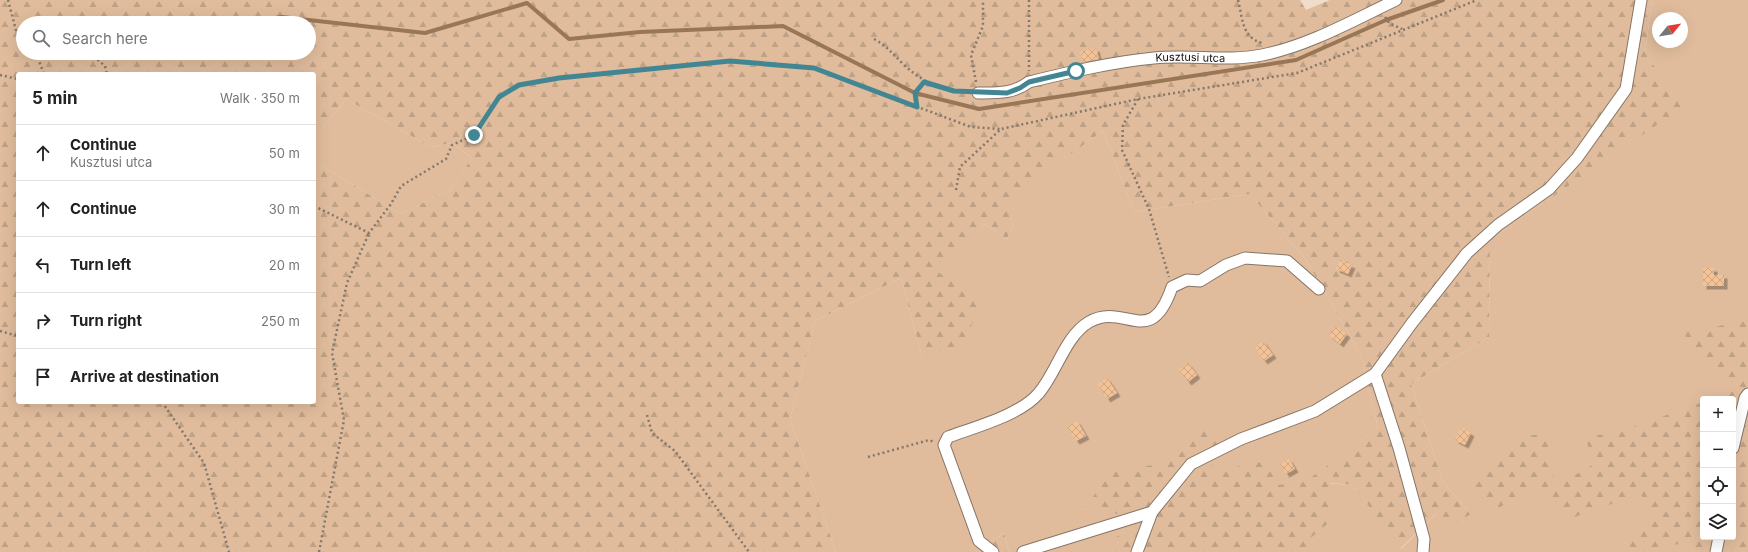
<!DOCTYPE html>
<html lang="en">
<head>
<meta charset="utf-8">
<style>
  :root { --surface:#fff; --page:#f6f6f6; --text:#222; --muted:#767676; --line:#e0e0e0 }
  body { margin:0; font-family:Inter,sans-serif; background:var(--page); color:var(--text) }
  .controls { position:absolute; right:12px; bottom:12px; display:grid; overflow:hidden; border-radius:4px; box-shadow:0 4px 16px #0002 }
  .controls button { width:36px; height:36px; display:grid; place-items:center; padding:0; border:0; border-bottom:1px solid var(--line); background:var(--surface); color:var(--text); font:20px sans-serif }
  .compass { position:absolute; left:1652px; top:12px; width:36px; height:36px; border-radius:50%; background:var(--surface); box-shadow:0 4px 16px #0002; rotate:60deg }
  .stop { position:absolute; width:12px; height:12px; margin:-9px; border:3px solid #428694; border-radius:50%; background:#fff }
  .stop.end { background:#428694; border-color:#fff; box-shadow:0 1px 4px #0008 }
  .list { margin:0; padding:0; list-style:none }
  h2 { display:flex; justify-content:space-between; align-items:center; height:52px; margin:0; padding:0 16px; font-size:17px }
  h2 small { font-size:13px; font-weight:400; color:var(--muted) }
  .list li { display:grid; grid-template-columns:26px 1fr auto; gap:12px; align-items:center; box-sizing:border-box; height:56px; padding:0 16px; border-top:1px solid var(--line) }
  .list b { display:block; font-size:15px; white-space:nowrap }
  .list p { margin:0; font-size:13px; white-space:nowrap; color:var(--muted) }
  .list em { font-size:13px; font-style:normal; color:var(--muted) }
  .icon { flex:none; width:22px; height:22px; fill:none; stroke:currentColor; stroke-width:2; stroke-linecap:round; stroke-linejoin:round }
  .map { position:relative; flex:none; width:1748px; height:552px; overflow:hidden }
  .search { position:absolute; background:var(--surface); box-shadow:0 4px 16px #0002; left:16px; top:16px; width:300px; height:44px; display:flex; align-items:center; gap:10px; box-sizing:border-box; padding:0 14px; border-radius:22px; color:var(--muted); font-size:15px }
  .panel { position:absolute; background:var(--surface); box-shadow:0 4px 16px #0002; left:16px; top:72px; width:300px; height:332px; border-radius:4px }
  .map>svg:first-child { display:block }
</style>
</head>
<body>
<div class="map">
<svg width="1748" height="552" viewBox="0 0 1748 552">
  <defs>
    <pattern id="forest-firs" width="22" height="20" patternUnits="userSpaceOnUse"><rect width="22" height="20" fill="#e0bc9c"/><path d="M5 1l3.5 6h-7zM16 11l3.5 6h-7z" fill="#bfa185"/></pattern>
    <pattern id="building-cross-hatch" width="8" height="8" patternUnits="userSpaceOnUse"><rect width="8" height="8" fill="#f3c296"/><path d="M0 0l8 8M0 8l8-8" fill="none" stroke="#d0a680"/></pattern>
    <filter id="shadow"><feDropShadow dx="3.5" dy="3.5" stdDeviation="0" flood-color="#0004"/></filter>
  </defs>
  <rect width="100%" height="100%" fill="#f0dccb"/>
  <!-- green -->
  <g fill="#e0bc9c" fill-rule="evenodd">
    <path d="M1652 0H1748V552H1009L1004 533 976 552H836L790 419 815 321 901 278 922 356 937 272 985 224 1007 239 1013 226 1006 199 1103 131 1134 212 1250 194 1306 260 1361 355 1378 428 1306 482 1353 485 1401 549 1437 513 1471 514 1443 482 1411 384 1489 337 1490 240 1682 107 1645 53ZM1658 18H1682V42H1658ZM1703 399H1733V537H1703Z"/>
    <path d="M346 99 431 147 452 143 472 158 451 189 401 214 314 161V140Z"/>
  </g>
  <!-- forest -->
  <g fill="url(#forest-firs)" fill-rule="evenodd">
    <path d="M0 0H1300L1306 10 1330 0H1652L1645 53 1683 107 1490 240 1489 337 1411 384 1443 482 1471 514 1455 523 1437 513 1400 549 1353 485 1330 483 1333 519 1306 542 1307 552H1112L1113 539 1146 520 1085 507 1112 472 1170 462 1199 422 1222 432 1211 472 1266 461 1277 485 1305 482 1378 428 1361 355 1306 260 1250 194 1134 212 1103 131 1007 199 1013 226 1007 239 985 224 938 272 979 300 965 347 922 356 901 278 815 321 790 419 836 552H0ZM23 23H309V53H23ZM18 74H314V140L346 99 431 147 452 143 472 158 451 189 401 214 314 161V402H18Z"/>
    <path d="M1748 321V552H1686V544L1663 545 1658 552H1629L1623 547 1660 517 1640 494 1572 518 1532 489 1493 511 1474 487 1525 436 1552 433 1554 487 1594 464 1585 437 1619 432 1703 402V537H1733V399H1712L1734 391 1696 354 1683 332Z"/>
    <path d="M1004 533 1009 552H976Z"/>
  </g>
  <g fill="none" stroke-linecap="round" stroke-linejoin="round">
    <!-- stream -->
    <g stroke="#997656" stroke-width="4">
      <path d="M54 23 58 20 76 23"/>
      <path d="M240 23 282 17 425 33 527 3 569 39 640 32 783 26 915 93 979 109 1296 60 1386 20 1443 0"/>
    </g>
  </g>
  <!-- building -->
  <g fill="url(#building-cross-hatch)" filter="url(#shadow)">
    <path d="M1096 48 1099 59 1083 62 1080 52Z"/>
    <path d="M1340 260 1352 265 1348 274 1336 269Z"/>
    <path d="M1703 268H1714V275H1724V286H1703Z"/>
    <path d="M1336 326 1347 334 1340 344 1329 335Z"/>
    <path d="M1263 341 1273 355 1264 361 1255 347Z"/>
    <path d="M1188 363 1197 375 1188 382 1179 370Z"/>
    <path d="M1107 378 1117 393 1107 399 1098 384Z"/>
    <path d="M1077 421 1086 436 1076 441 1067 427Z"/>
    <path d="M1461 427 1471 433 1465 445 1455 440Z"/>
    <path d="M1289 459 1295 469 1286 474 1280 464Z"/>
  </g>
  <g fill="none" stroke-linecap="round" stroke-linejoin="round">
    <defs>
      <g id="minor">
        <path id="s1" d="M978 93C998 93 1013 94 1029 82 1070 72 1112 62 1154 58 1190 54 1227 62 1262 55 1308 46 1354 20 1396 0"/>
        <path d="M1375 374 1399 448 1424 539 1423 552"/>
        <path d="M1733 448 1745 398 1748 394"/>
        <path d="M993 552 979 541 944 445 948 437C975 427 1020 415 1038 394 1056 374 1065 336 1089 322 1125 301 1150 351 1172 287L1187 280 1200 281 1226 265 1245 258 1287 261 1319 289"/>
        <path d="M1023 552 1152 512 1191 464 1241 439 1315 411 1375 374 1412 323 1467 253 1498 225 1549 189 1577 158 1626 89 1641 0"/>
        <path d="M1137 552 1152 512"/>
        <path d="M1716 552 1719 537"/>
      </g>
    </defs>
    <!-- minor casing -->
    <use href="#minor" stroke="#867465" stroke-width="13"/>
    <!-- path -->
    <g stroke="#84776b" stroke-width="2.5" stroke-dasharray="2 3" stroke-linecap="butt">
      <path d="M8 0 18 38 23 41"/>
      <path d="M1029 0V71"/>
      <path d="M1238 0C1243 18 1241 37 1262 43"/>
      <path d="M1385 17 1389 23 1402 29"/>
      <path d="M874 39C887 46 894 55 904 65 923 82 941 91 968 92"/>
      <path d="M36 53 44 74"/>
      <path d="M90 53 105 66 107 74"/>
      <path d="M0 75 18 79"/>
      <path d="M976 82 971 55 983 26V0"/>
      <path d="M1138 99 1123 125 1122 150 1149 209 1169 277"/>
      <path d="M917 107 915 93 924 82"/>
      <path d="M956 190 960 167 1001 129 1138 99 1297 73 1477 0"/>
      <path d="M314 206 369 233 391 204 401 186 446 159 452 145 474 135 499 97 519 85 559 78 730 61 814 68 971 127 1001 129"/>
      <path d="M0 331 18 336"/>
      <path d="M162 402 204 463 229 552"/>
      <path d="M647 415 652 433 675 451 749 552"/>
      <path d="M868 457 929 440 934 442"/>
      <path d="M319 552 344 420 332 353 347 283 369 233"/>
    </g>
    <!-- minor -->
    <use href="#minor" stroke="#fff" stroke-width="11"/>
  </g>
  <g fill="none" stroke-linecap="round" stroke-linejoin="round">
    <!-- route -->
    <path stroke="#428694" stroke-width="5" d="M474 135 499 97 519 85 559 78 730 61 814 68 917 107 915 93 924 82 954 91 1007 93 1020 88 1029 82 1076 71"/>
  </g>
  <g text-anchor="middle" stroke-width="4" stroke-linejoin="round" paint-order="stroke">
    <!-- street labels -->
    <g font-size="11" fill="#17110b" stroke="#fff">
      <text dy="4" stroke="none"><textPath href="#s1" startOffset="217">Kusztusi utca</textPath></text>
    </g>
  </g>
</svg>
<div class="controls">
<button>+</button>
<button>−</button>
<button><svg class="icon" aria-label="locate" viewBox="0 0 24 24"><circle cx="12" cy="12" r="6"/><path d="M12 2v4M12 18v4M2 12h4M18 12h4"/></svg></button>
<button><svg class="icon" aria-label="layers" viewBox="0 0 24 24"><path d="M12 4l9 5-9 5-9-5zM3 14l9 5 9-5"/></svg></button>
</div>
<svg class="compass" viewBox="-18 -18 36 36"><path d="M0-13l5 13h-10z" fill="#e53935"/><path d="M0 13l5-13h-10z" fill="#767676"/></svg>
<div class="stop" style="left:1076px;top:71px"></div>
<div class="stop end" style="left:474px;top:135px"></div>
<div class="search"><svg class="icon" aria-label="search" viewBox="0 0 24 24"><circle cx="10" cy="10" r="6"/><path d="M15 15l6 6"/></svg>Search here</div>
<section class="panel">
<h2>5 min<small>Walk · 350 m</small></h2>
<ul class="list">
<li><svg class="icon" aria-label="ahead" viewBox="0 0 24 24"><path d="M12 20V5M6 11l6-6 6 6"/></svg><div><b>Continue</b><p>Kusztusi utca</p></div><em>50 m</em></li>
<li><svg class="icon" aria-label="ahead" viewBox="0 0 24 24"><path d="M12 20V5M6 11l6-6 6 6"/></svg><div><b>Continue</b></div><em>30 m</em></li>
<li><svg class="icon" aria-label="left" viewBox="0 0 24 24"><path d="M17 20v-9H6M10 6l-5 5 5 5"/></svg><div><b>Turn left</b></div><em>20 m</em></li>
<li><svg class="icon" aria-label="right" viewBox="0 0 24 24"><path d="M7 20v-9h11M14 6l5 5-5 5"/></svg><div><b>Turn right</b></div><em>250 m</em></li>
<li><svg class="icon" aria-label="arrive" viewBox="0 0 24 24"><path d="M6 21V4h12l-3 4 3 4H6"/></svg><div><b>Arrive at destination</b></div></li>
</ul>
</section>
</div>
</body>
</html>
